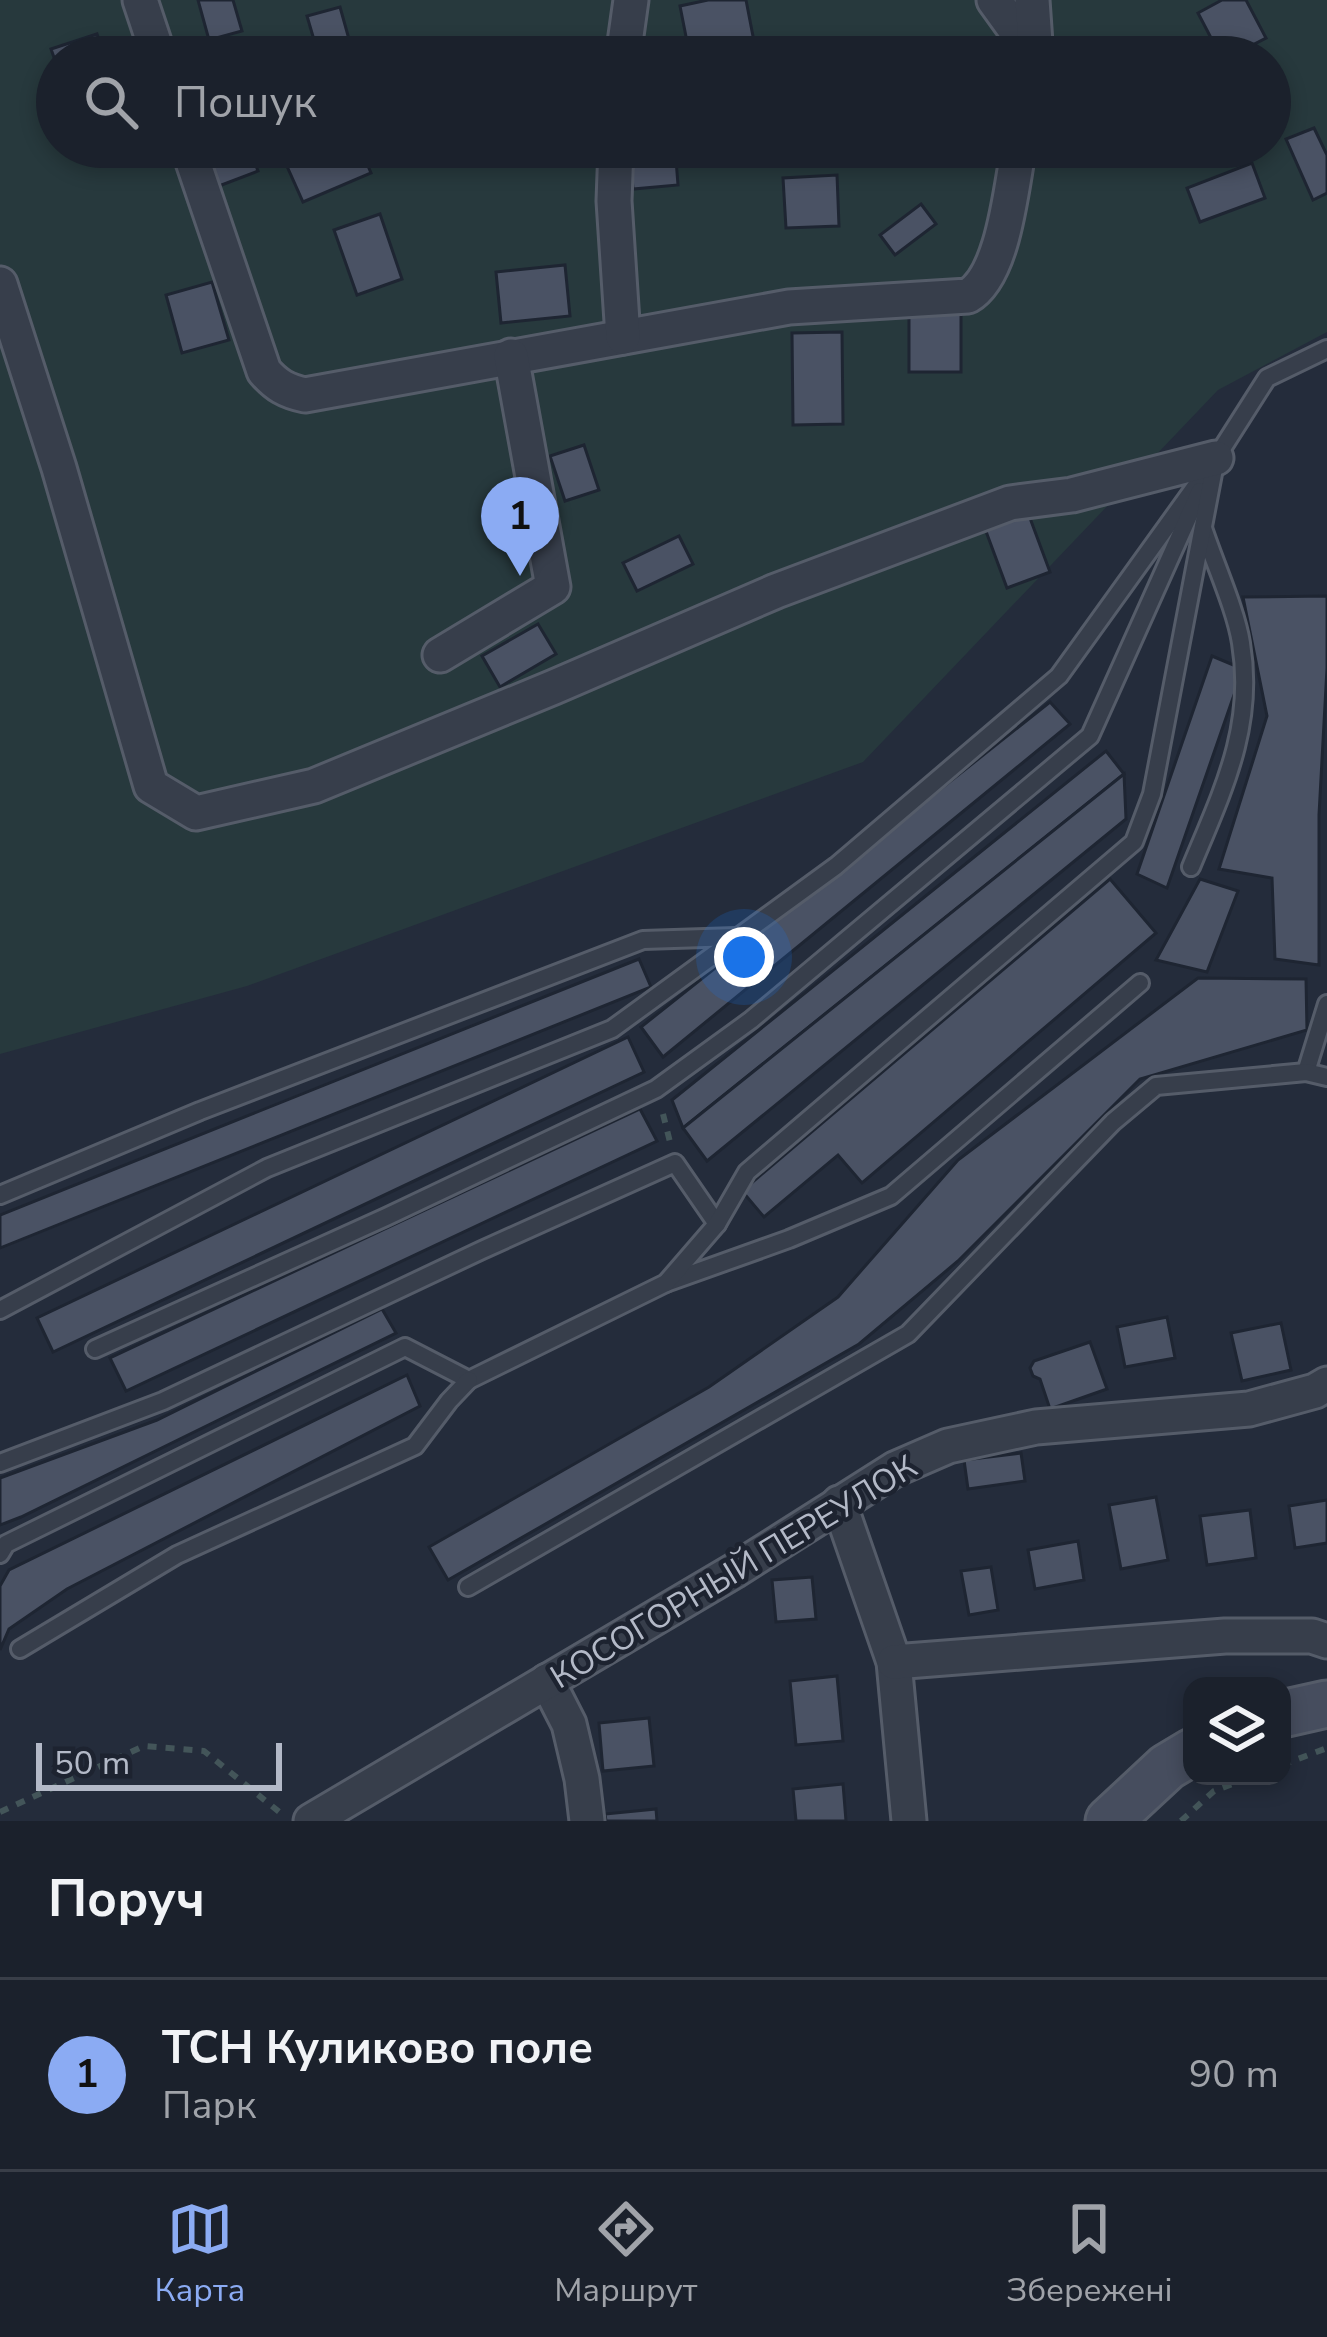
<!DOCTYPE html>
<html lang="uk">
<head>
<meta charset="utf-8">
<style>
  :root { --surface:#1b212c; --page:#242934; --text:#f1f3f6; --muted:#a0a3a9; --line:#393e48; --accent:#8babf3 }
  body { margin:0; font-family:"Nunito Sans",sans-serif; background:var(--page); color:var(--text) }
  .controls { position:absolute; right:36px; bottom:36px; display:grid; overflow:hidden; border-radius:24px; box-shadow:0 6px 18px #0003 }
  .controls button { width:108px; height:108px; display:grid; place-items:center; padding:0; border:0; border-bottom:3px solid var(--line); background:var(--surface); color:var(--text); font:60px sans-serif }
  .scale { position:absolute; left:36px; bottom:30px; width:246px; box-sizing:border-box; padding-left:12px; border:6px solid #b3b9c7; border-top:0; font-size:33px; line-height:42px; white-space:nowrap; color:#b3b9c7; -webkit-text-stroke:9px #1d2330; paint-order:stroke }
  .you { position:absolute; left:744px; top:957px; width:42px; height:42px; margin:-30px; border:9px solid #fff; border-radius:50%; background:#1a73e8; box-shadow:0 0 0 18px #1a73e833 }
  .badge { display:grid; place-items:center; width:78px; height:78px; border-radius:50%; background:var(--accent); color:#111; font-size:39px; font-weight:700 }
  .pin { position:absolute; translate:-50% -99px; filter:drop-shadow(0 3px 6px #0008) }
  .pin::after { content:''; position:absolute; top:63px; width:42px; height:36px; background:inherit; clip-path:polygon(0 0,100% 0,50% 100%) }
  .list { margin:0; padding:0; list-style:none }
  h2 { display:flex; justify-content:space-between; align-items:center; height:156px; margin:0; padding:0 48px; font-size:51px }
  h2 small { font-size:39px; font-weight:400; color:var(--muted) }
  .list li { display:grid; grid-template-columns:78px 1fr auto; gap:36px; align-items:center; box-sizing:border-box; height:192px; padding:0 48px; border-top:3px solid var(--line) }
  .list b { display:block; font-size:45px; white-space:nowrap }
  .list p { margin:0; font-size:39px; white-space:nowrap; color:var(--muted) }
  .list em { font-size:39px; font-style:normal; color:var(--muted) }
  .icon { flex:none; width:66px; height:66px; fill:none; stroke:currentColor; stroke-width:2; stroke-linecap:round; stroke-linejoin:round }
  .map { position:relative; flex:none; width:1327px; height:1821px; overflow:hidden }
  .search { position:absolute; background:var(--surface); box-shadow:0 6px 18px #0003; left:36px; right:36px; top:36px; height:132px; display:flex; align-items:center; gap:30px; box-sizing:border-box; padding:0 42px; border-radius:66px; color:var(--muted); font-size:45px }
  .sheet { height:348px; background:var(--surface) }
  nav { display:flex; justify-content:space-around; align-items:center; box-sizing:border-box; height:168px; border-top:3px solid var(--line); background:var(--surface); font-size:33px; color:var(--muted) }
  nav a { display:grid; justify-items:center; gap:6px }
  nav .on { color:var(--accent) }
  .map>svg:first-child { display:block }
</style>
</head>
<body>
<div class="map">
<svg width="1327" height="1821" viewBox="0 0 1327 1821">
  <rect width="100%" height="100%" fill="#242c3b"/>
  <!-- green -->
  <path fill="#27393d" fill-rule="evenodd" d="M0 0H1327V332L1218 390 863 762 247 986 0 1054ZM57 57H1270V147H57Z"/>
  <!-- building -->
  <g fill="#4a5264" stroke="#1e2532" stroke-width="3">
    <path d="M198 0H233L242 31 209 40Z"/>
    <path d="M708 0H746L757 57H690L680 6Z"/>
    <path d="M1222 0H1246L1266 38 1229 57H1221L1198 13Z"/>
    <path d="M340 7 354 57H319L307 16Z"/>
    <path d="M97 34 105 57H57V66L51 49Z"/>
    <path d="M1314 128 1327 155V193L1313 200 1286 139Z"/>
    <path d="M210 147H249L258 171 219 186 205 149Z"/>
    <path d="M327 147H360L371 173 303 202 286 164Z"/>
    <path d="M636 147H675L678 185 633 189 630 151 637 150Z"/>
    <path d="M1252 163 1265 198 1200 222 1187 188Z"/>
    <path d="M837 175 839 226 786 228 783 178Z"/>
    <path d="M921 204 936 224 895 255 880 235Z"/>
    <path d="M380 214 402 279 357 295 334 230Z"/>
    <path d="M565 265 570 316 501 323 496 272Z"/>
    <path d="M212 282 229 340 182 353 166 295Z"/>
    <rect x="909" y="314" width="52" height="58"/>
    <path d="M842 332 843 424 793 425 792 333Z"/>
    <path d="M584 445 599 490 565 501 550 456Z"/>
    <path d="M1027 510 1050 572 1007 588 984 526Z"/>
    <path d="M679 536 693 564 637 591 623 563Z"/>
    <path d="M1327 596V668L1319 815V965L1275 959 1272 878 1219 869 1267 716 1243 597Z"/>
    <path d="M538 624 556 654 500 687 482 656Z"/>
    <path d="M1212 656 1243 669 1167 888 1137 874Z"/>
    <path d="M1050 702 1070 724 663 1057 641 1027Z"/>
    <path d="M1106 751 1124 774 683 1128 672 1100Z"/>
    <path d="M1124 774 1126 819 707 1161 683 1128Z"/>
    <path d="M1110 879 1156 933 862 1183 838 1155 764 1217 742 1191Z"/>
    <path d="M1200 879 1238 891 1207 972 1156 960Z"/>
    <path d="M639 959 651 987 0 1248V1215Z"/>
    <path d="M1198 978 1306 979 1307 1030 1140 1079 958 1261 859 1344 448 1580 429 1547 709 1387 838 1297 958 1160Z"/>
    <path d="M628 1037 644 1072 53 1352 37 1318Z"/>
    <path d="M640 1109 657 1141 126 1391 110 1358Z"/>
    <path d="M382 1309 396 1333 21 1517 0 1525V1478L157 1420Z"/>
    <path d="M1167 1317 1175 1358 1125 1367 1117 1327Z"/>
    <path d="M1281 1323 1291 1370 1242 1381 1231 1333Z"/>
    <path d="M1090 1342 1107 1389 1050 1409 1040 1379 1033 1376 1030 1368 1034 1361Z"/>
    <path d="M407 1375 420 1406 67 1589 9 1629 0 1650V1586L9 1570Z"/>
    <path d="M1021 1453 1025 1481 968 1489 964 1460Z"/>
    <path d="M1156 1497 1168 1560 1121 1569 1109 1505Z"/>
    <path d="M1327 1500V1543L1295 1548 1289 1506Z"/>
    <path d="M1250 1510 1256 1558 1207 1565 1200 1516Z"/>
    <path d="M1078 1541 1084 1580 1035 1589 1028 1550Z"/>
    <path d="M991 1567 998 1610 969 1615 961 1571Z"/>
    <path d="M812 1577 816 1619 776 1622 772 1580Z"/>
    <path d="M837 1676 843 1741 796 1745 790 1681Z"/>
    <path d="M649 1718 654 1766 603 1771 599 1723Z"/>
    <path d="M843 1784 846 1821H796L793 1789Z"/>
    <path d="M656 1809 657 1821H606L605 1814Z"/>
  </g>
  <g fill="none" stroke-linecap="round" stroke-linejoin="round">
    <defs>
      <g id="service">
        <path d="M1191 867C1222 792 1255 727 1241 643 1236 610 1214 562 1203 528"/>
        <path d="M1306 1072 1327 1004"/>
        <path d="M0 1195 200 1111 643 940 736 937"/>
        <path d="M666 1283 789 1239 891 1196 1140 983"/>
        <path d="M0 1310 267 1168 612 1029 836 866 1059 676 1216 458 1267 378 1327 349"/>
        <path d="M95 1349 386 1217 656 1089 751 1020 1090 736 1200 491"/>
        <path d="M0 1463 163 1401 482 1250 675 1163 717 1224"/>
        <path d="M0 1554 6 1544 405 1347 469 1380 666 1283 717 1224 747 1172 1134 842 1152 794 1216 458"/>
        <path d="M468 1587 908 1334 1113 1122 1156 1086 1306 1072 1327 1077"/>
        <path d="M20 1649 177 1555 415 1446 449 1401 469 1380"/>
      </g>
      <g id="minor">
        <path d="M140 0 159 57"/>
        <path d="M994 0 1035 57"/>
        <path d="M1032 0 1036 57"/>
        <path d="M623 57 631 0"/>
        <path d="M188 147 264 371C276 385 286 391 305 395L789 307 968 296C1004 275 1011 187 1019 147"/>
        <path d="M616 147 614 201 623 337"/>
        <path d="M0 284 59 468 151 786 196 813 314 786 554 687 776 591 1010 503 1072 495 1216 458"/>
        <path d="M440 655 553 587 511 356"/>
        <path d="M839 1503 894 1662 909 1821"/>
        <path d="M894 1662 1225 1636H1312L1327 1641"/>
        <path d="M547 1681 569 1724 582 1779 587 1821"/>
        <path d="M311 1821 734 1571 895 1469 948 1446 1036 1427 1249 1409 1315 1391 1327 1384"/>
      </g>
      <g id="secondary">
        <path d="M1282 1714 1327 1704"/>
        <path d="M1109 1821 1167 1767 1192 1752"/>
      </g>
    </defs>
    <!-- service casing -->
    <use href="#service" stroke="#555c69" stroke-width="22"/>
    <!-- minor casing -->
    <use href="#minor" stroke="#555c69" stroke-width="39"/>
    <!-- secondary casing -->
    <use href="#secondary" stroke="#555c69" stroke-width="51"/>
    <!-- path -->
    <g stroke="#435559" stroke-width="6" stroke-dasharray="9 9" stroke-linecap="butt">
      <path d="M663 1114 670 1142"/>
      <path d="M1282 1765 1327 1748"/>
      <path d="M0 1812 144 1746 204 1751 283 1815"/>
      <path d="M1181 1821 1214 1791 1253 1776"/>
    </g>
    <!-- service -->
    <use href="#service" stroke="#373e4b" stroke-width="16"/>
    <!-- minor -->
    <use href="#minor" stroke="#373e4b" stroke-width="33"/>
    <!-- secondary -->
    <use href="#secondary" stroke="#464d5e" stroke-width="45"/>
  </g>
  <g text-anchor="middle" stroke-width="9" stroke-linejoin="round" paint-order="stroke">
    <!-- street labels -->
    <g font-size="33" fill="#b3b9c7" stroke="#1d2330">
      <text transform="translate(733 1571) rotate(-31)" y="12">КОСОГОРНЫЙ ПЕРЕУЛОК</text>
    </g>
  </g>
</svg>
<div class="controls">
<button><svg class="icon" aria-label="layers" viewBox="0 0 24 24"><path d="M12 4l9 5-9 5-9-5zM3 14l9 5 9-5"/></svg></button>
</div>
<div class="scale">50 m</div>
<div class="you"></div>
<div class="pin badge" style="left:520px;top:576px">1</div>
<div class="search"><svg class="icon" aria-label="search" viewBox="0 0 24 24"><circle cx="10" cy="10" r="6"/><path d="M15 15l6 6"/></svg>Пошук</div>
</div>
<section class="sheet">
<h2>Поруч<small></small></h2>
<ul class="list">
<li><span class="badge">1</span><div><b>ТСН Куликово поле</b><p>Парк</p></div><em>90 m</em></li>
</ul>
</section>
<nav>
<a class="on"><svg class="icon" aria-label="map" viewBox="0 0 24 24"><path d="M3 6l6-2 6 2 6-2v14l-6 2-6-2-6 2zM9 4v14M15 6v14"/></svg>Карта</a>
<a><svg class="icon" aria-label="directions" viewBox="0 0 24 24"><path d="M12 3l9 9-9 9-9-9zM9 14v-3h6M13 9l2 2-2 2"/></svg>Маршрут</a>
<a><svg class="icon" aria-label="saved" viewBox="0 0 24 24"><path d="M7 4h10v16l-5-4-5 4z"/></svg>Збережені</a>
</nav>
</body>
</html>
